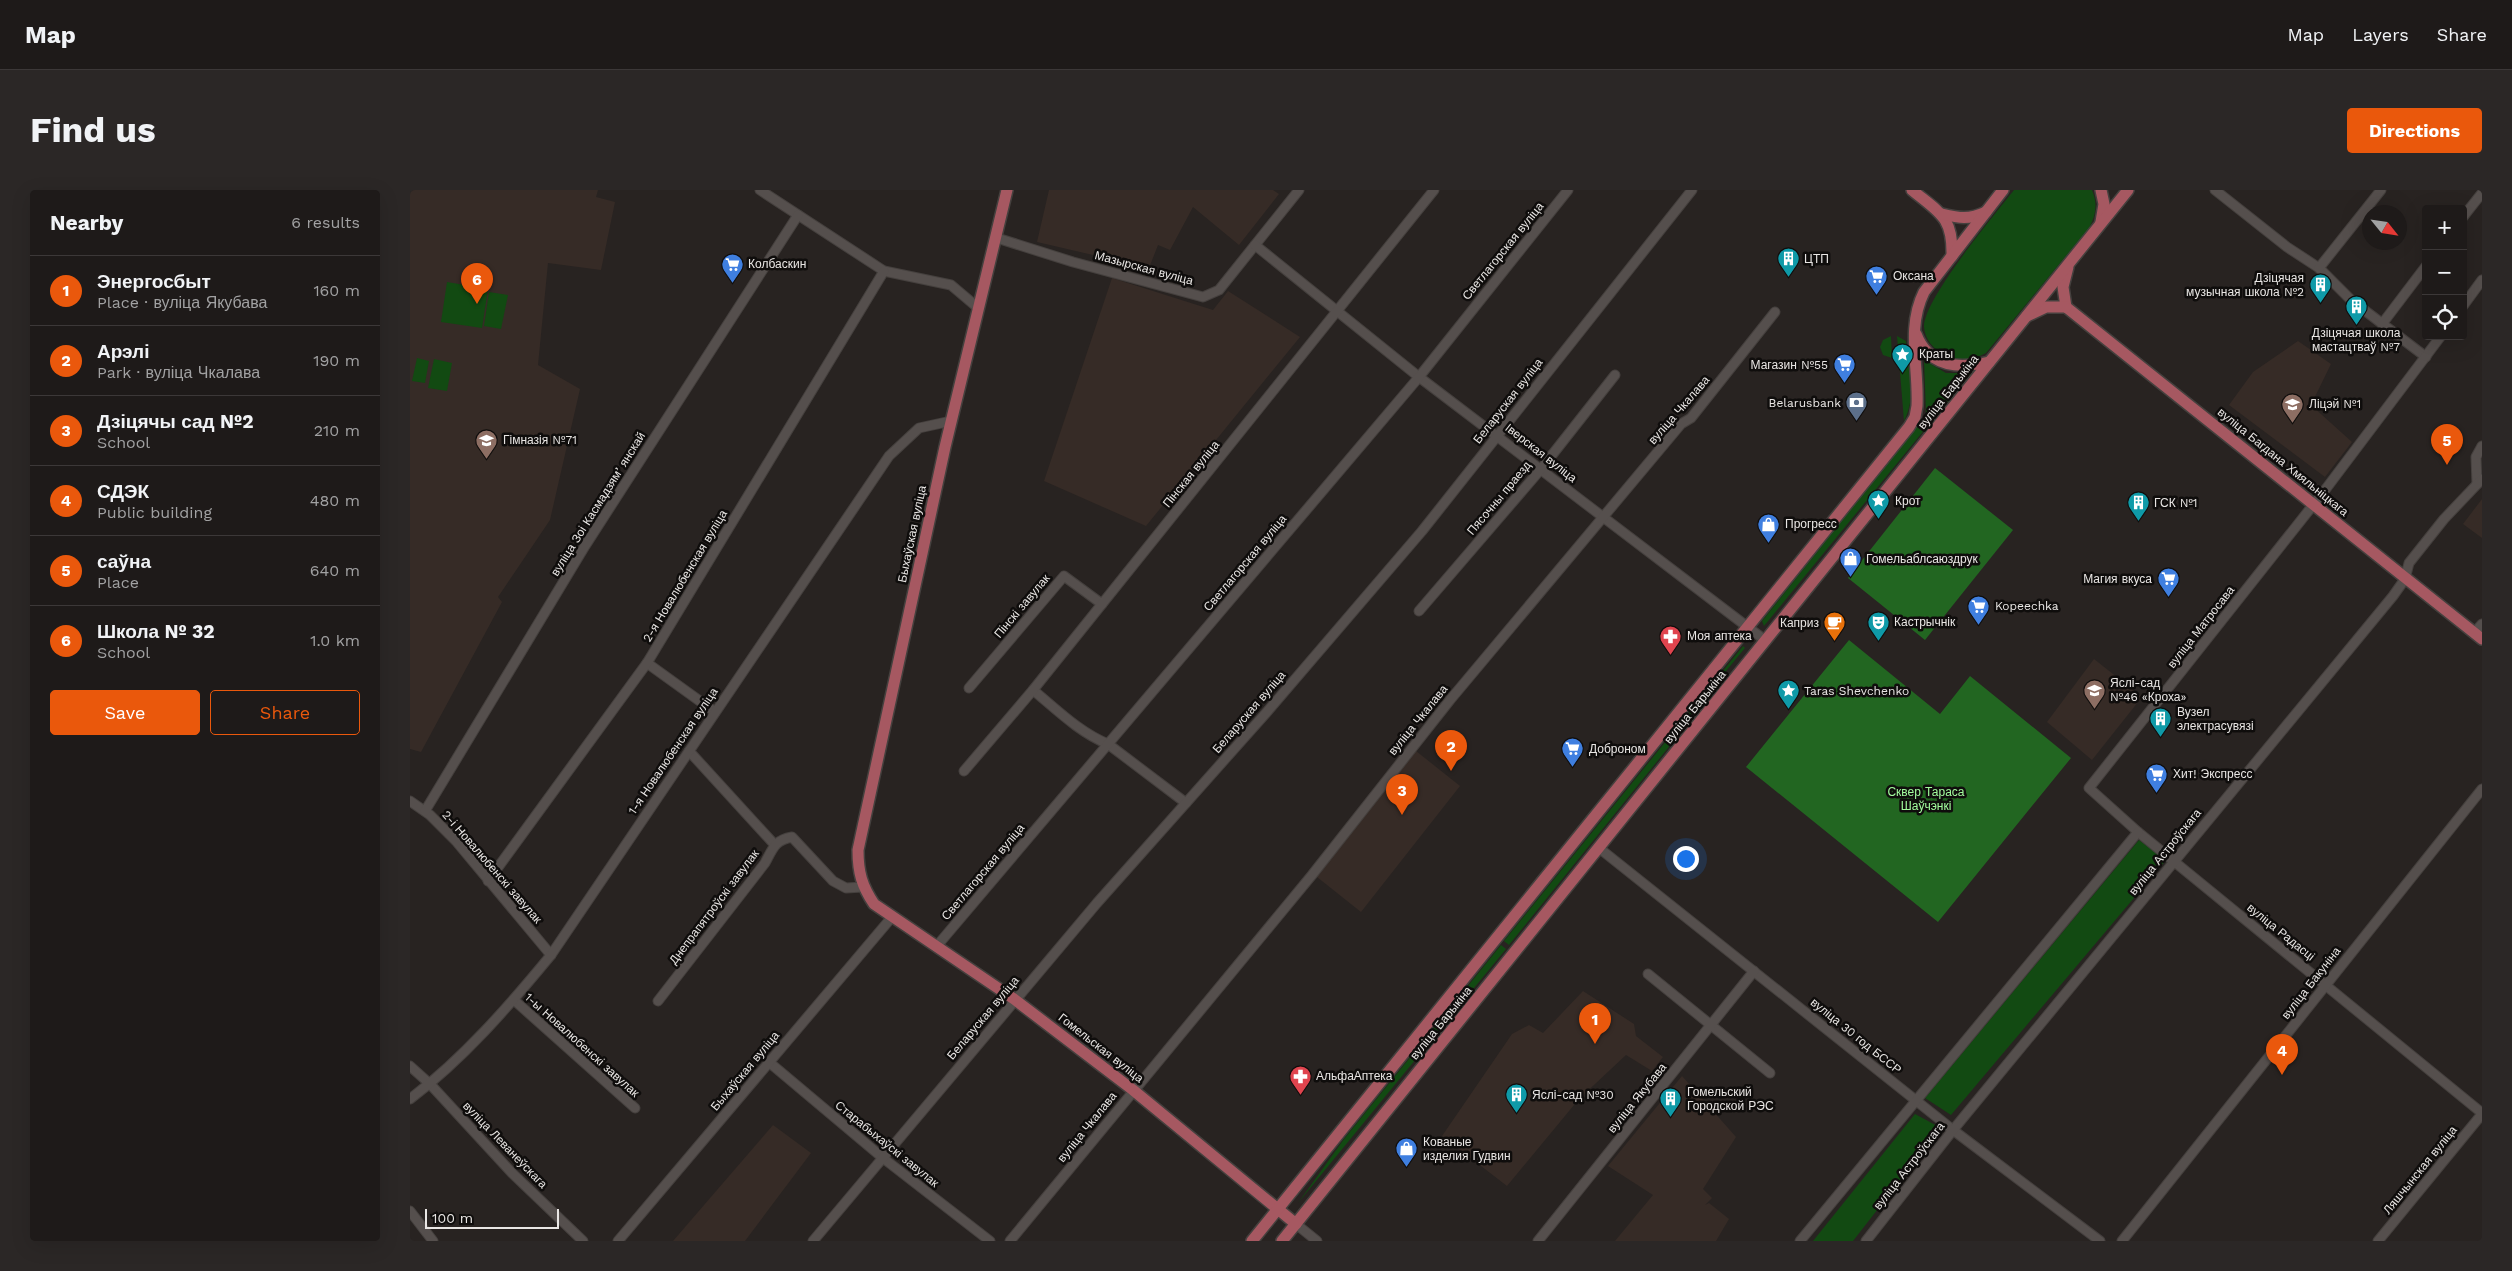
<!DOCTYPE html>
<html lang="en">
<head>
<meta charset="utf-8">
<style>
  :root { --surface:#1e1a19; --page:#2b2726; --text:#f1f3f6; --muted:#a1a1a2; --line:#3c3838; --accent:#ea580c }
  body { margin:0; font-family:"Work Sans",sans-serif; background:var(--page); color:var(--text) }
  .controls { position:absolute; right:15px; top:15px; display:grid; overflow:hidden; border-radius:5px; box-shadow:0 5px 20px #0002 }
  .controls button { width:45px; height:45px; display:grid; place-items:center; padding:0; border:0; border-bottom:1px solid var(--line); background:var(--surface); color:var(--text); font:25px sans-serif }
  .compass { position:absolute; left:1952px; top:15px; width:45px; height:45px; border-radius:50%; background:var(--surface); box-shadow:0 5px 20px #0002; rotate:120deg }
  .scale { position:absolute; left:15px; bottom:12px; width:134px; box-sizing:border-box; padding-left:5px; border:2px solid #e9e6e4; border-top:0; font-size:14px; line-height:18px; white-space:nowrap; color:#e9e6e4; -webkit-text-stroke:4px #0f0d0c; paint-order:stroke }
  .you { position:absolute; left:1275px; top:668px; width:18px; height:18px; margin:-12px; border:4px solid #fff; border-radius:50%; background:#1a73e8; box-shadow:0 0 0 8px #1a73e833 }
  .badge { display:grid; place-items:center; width:32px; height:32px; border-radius:50%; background:var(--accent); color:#fff; font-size:16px; font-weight:700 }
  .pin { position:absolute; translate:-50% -41px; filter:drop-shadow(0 1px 2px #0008) }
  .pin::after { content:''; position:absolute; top:26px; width:18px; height:15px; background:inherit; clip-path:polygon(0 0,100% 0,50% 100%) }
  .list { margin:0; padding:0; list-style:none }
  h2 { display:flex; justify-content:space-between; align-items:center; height:65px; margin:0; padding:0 20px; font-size:21px }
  h2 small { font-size:16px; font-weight:400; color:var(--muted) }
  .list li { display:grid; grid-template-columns:32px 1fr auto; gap:15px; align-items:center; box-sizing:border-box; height:70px; padding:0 20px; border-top:1px solid var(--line) }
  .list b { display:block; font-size:19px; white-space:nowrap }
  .list p { margin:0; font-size:16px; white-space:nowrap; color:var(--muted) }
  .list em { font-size:16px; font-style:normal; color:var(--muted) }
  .actions { display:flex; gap:10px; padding:15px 20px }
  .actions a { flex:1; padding:11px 0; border:1px solid var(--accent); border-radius:5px; text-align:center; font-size:18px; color:var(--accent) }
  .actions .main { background:var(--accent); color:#fff }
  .icon { flex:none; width:28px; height:28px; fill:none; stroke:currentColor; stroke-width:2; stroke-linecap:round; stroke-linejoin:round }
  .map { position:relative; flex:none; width:2072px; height:1051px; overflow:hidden; border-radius:5px }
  header { display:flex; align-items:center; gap:30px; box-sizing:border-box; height:70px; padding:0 25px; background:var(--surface); border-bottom:1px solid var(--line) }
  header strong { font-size:24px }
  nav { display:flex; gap:28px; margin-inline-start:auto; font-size:18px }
  .intro { display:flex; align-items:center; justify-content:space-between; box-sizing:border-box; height:120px; padding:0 30px }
  h1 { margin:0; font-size:35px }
  .button { padding:12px 22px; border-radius:5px; background:var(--accent); color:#fff; font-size:18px; font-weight:700 }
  main { display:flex; gap:30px; padding:0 30px }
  aside { flex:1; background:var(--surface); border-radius:5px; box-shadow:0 5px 20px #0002 }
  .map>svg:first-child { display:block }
</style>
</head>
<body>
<header>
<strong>Map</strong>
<nav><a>Map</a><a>Layers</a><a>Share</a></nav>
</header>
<div class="intro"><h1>Find us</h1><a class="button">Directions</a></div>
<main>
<aside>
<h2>Nearby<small>6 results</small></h2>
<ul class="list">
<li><span class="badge">1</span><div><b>Энергосбыт</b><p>Place · вуліца Якубава</p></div><em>160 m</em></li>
<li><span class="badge">2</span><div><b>Арэлі</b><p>Park · вуліца Чкалава</p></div><em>190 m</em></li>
<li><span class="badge">3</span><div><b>Дзіцячы сад №2</b><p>School</p></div><em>210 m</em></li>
<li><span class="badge">4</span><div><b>СДЭК</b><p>Public building</p></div><em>480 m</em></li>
<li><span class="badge">5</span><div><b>саўна</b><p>Place</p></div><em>640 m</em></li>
<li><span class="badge">6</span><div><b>Школа № 32</b><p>School</p></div><em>1.0 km</em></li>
</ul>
<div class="actions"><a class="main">Save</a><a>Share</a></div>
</aside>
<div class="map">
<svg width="2072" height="1051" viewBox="0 0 2072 1051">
  <rect width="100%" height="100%" fill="#282321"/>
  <!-- built -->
  <g fill="#362b26">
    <path d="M0 0H188L186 7 205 12 191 80 138 73 128 175 170 199 140 330 88 407 92 412 11 562 0 559Z"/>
    <path d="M639 0H863L869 4 829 55 783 17 760 60 748 55 739 78 627 52Z"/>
    <path d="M702 88 803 120 818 101 890 147 736 336 634 291Z"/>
    <path d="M1888 151 1921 174 1901 215 1942 252 1915 287 1819 215 1843 182Z"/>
    <path d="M2072 309V348L2053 334Z"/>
    <path d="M1684 469 1732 507 1682 570 1637 532Z"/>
    <path d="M1006 561 1050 596 951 722 907 687Z"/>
    <path d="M1173 801 1224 834 1226 846 1253 867 1242 881 1216 865 1169 909 1097 996 1032 946 1102 844 1119 835 1133 843Z"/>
    <path d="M1272 886 1326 947 1293 999 1302 1008 1295 1015 1299 1013 1319 1029 1306 1051H1205L1243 1005 1198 976Z"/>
    <path d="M363 935 401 963 335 1051H263Z"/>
  </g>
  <!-- green -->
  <g fill="#124a12">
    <path d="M1604 0H1682C1688 14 1686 25 1679 38L1576 163C1563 170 1545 175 1532 165 1523 157 1515 150 1514 137 1513 110 1585 24 1604 0Z"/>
    <path d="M37 92 78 99 72 138 31 132Z"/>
    <path d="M79 102 98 105 91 139 74 136Z"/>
    <path d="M1481 146 1482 168 1473 165 1470 157 1473 150Z"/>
    <path d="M1487 146 1496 151C1499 176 1507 207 1494 231Z"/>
    <path d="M7 168 19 171 15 193 2 191Z"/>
    <path d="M24 169 42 173 37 201 18 198Z"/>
    <path d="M1514 170 1536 183H1561L1354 436 1352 431 1516 225Z"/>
    <path d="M1333 456 1335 458 1279 526 1258 558 1099 755 1094 751Z"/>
    <path d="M1729 650 1756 670 1541 925 1515 908Z"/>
    <path d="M1091 755 1096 759 888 1013 934 949Z"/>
    <path d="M1505 924 1531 938 1443 1051H1403Z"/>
  </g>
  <!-- forest -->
  <g fill="#226621">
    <path d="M1525 278 1603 340 1515 450 1438 388Z"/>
    <path d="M1439 450 1530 524 1560 486 1661 568 1528 732 1336 577Z"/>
  </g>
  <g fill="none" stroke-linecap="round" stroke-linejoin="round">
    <defs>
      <g id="minor">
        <path d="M350 0 474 81 541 95 567 117"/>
        <path d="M1805 0 1877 57 1909 78 1941 110 2016 167"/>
        <path d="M2053 27 2072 3"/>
        <path d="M587 48 663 72 793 107 809 100 889 0"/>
        <path d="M845 55 1009 187 1356 451"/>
        <path d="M1909 78 1971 0"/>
        <path d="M2053 116 2072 90"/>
        <path d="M1972 134 2016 76"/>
        <path d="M2031 146 1915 300 1679 598 1728 642 2072 923"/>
        <path d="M2067 294 2066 267 2072 256"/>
        <path d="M1009 421 1131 279 1205 185"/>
        <path d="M2064 443 2072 434"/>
        <path d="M237 473 305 522"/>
        <path d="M559 498 654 386 692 414"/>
        <path d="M623 500C646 519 670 543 698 554L776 613"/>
        <path d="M279 561 364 654"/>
        <path d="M554 581 623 500 1024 0"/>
        <path d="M0 611 20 625 46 651 141 765"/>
        <path d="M15 621 175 356 388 25"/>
        <path d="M1189 658 1543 940 1690 1051"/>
        <path d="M78 691 237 473 474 81"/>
        <path d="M526 757 1009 187 1158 0"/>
        <path d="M1238 784 1360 883"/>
        <path d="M104 810 225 918"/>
        <path d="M248 811 355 673C363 658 365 650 382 647L423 691 436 698 453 697"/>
        <path d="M360 873 473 968 580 1051"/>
        <path d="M0 876 20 894 102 983 173 1051"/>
        <path d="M0 909C53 869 99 816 141 765L479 266 509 238 541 231"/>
        <path d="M0 1021 23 1051"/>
        <path d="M886 1034 907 1051"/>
        <path d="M208 1051 482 727"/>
        <path d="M403 1051 687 713 856 523 1012 341 1282 0"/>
        <path d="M600 1051 902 685 1040 510 1271 234 1281 228 1365 122"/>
        <path d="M1128 1051 1344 781"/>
        <path d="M1390 1051 1728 642"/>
        <path d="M1456 1051 1543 940 1983 406 1995 389 1999 373 2034 329 2072 289"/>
        <path d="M1712 1051 2072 599"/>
        <path d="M1968 1051 2072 924"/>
      </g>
      <g id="major">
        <path d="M597 0 535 257 448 660C448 683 452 696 464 714L604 809 723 900 886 1034"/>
        <path d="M1502 0C1530 23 1543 27 1542 66"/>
        <path d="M1691 0 1694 14 1691 32"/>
        <path d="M1532 24C1549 28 1559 30 1576 22"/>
        <path d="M1656 117 2072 449"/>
        <path d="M1656 117 1653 97 1658 77"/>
        <path d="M1617 126 1636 117H1656"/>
        <path d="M1506 144C1519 178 1549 179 1579 172"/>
        <path d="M842 1051 1499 237 1505 227 1507 216C1509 177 1496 138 1514 102L1593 0"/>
        <path d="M872 1051 1718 0"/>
      </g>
    </defs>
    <!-- minor casing -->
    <use href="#minor" stroke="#45403e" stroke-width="11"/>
    <!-- major casing -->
    <use href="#major" stroke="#45403e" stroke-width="14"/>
    <!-- minor -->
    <use href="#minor" stroke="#554f4d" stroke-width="9"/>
    <!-- major -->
    <use href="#major" stroke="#a65861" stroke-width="11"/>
  </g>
  <!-- icons -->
  <defs>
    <symbol id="building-pin" viewBox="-11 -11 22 30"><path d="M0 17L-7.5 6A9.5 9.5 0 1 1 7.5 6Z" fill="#0f9aa8" stroke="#0f0d0c"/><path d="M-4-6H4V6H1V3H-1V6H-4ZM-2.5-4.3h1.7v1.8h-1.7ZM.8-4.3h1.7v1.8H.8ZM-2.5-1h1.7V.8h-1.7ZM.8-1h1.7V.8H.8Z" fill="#fff"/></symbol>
    <symbol id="supermarket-pin" viewBox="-11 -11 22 30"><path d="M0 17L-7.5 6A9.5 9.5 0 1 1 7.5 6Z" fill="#3f7fe0" stroke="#0f0d0c"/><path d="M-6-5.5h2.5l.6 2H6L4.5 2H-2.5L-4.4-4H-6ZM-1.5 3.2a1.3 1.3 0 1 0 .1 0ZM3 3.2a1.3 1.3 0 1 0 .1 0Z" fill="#fff"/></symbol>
    <symbol id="sight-pin" viewBox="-11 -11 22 30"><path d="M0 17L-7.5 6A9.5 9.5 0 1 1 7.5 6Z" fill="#0f9aa8" stroke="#0f0d0c"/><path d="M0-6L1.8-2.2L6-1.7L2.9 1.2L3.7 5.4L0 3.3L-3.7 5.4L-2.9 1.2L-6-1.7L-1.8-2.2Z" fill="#fff"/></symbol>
    <symbol id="bank-pin" viewBox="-11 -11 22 30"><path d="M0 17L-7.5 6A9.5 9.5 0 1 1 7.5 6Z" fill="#5c6f8a" stroke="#0f0d0c"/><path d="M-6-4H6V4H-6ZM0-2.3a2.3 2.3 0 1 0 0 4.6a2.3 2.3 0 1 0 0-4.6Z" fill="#fff"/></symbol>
    <symbol id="school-pin" viewBox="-11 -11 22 30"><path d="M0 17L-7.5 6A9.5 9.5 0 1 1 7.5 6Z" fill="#8d6e63" stroke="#0f0d0c"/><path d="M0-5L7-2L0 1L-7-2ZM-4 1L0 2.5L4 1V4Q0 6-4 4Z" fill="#fff"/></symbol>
    <symbol id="shop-pin" viewBox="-11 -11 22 30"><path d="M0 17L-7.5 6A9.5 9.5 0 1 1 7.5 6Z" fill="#3f7fe0" stroke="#0f0d0c"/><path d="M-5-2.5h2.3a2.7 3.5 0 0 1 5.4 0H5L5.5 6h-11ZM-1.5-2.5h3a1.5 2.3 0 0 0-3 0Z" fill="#fff"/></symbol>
    <symbol id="theatre-pin" viewBox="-11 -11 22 30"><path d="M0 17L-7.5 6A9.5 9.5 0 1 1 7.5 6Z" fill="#0f9aa8" stroke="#0f0d0c"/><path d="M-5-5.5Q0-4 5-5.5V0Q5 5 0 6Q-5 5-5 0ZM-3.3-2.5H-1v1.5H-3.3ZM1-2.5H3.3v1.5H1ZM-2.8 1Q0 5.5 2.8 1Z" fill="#fff"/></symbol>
    <symbol id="cafe-pin" viewBox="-11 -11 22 30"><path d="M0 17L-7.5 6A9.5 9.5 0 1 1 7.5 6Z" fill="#e8710a" stroke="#0f0d0c"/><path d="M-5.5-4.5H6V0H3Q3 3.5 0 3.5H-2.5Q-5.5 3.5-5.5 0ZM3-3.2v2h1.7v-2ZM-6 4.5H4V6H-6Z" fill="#fff"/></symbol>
    <symbol id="pharmacy-pin" viewBox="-11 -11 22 30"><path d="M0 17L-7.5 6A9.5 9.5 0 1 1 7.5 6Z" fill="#e0444e" stroke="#0f0d0c"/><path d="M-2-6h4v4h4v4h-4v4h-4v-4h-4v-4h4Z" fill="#fff"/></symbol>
  </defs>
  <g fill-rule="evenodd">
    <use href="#building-pin" x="1366" y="56" width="25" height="34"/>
    <use href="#supermarket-pin" x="310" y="62" width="25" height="34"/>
    <use href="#supermarket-pin" x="1454" y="74" width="25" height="34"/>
    <use href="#building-pin" x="1898" y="82" width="25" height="34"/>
    <use href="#building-pin" x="1934" y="104" width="25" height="34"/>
    <use href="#sight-pin" x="1480" y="152" width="25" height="34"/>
    <use href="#supermarket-pin" x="1422" y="162" width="25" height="34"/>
    <use href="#bank-pin" x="1434" y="200" width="25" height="34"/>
    <use href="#school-pin" x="1870" y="202" width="25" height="34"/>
    <use href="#school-pin" x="64" y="238" width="25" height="34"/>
    <use href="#sight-pin" x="1456" y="298" width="25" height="34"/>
    <use href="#building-pin" x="1716" y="300" width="25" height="34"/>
    <use href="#shop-pin" x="1346" y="322" width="25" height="34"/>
    <use href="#shop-pin" x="1428" y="356" width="25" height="34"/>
    <use href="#supermarket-pin" x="1746" y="376" width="25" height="34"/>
    <use href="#supermarket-pin" x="1556" y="404" width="25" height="34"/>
    <use href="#theatre-pin" x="1456" y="420" width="25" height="34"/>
    <use href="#cafe-pin" x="1412" y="420" width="25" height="34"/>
    <use href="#pharmacy-pin" x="1248" y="434" width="25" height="34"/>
    <use href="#school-pin" x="1672" y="488" width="25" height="34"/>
    <use href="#sight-pin" x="1366" y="488" width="25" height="34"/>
    <use href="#building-pin" x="1738" y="516" width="25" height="34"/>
    <use href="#supermarket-pin" x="1150" y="546" width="25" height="34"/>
    <use href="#supermarket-pin" x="1734" y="572" width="25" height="34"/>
    <use href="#pharmacy-pin" x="878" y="874" width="25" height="34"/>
    <use href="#building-pin" x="1094" y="892" width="25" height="34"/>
    <use href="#building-pin" x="1248" y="896" width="25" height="34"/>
    <use href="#shop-pin" x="984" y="946" width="25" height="34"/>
  </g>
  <g text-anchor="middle" stroke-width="5" stroke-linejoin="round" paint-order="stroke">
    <!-- street labels -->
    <g font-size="12" fill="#e9e6e4" stroke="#0f0d0c">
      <text transform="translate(1093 61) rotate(-51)" y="4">Светлагорская вуліца</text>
      <text transform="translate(734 78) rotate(15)" y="4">Мазырская вуліца</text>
      <text transform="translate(1538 202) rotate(-52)" y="4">вуліца Барыкіна</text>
      <text transform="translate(1098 211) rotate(-52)" y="4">Беларуская вуліца</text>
      <text transform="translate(1269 220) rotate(-49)" y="4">вуліца Чкалава</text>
      <text transform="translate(1131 263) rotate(38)" y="4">Іверская вуліца</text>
      <text transform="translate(1873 272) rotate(39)" y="4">вуліца Багдана Хмяльніцкага</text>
      <text transform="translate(781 284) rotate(-51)" y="4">Пінская вуліца</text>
      <text transform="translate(1089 308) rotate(-50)" y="4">Пясочны праезд</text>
      <text transform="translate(188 314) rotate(-58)" y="4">вуліца Зоі Касмадзямʼянскай</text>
      <text transform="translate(502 344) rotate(-78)" y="4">Быхаўская вуліца</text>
      <text transform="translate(835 373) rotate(-50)" y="4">Светлагорская вуліца</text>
      <text transform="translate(275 386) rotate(-59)" y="4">2-я Новалюбенская вуліца</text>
      <text transform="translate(612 416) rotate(-50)" y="4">Пінскі завулак</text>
      <text transform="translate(1791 437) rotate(-52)" y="4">вуліца Матросава</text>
      <text transform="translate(1285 517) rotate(-51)" y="4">вуліца Барыкіна</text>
      <text transform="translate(839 522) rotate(-49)" y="4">Беларуская вуліца</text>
      <text transform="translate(1008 530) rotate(-51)" y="4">вуліца Чкалава</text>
      <text transform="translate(263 561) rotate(-56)" y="4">1-я Новалюбенская вуліца</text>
      <text transform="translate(1755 662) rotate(-51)" y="4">вуліца Астроўскага</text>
      <text transform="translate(82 677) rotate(49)" y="4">2-і Новалюбенскі завулак</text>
      <text transform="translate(573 682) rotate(-50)" y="4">Светлагорская вуліца</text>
      <text transform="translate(304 717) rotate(-53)" y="4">Днепрапятроўскі завулак</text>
      <text transform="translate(1871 742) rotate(39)" y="4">вуліца Радасці</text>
      <text transform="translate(1901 793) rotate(-52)" y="4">вуліца Бакуніна</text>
      <text transform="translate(573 828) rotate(-50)" y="4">Беларуская вуліца</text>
      <text transform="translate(1031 833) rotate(-51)" y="4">вуліца Барыкіна</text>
      <text transform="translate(1446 846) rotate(39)" y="4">вуліца 30 год БССР</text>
      <text transform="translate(172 855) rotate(42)" y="4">1-ы Новалюбенскі завулак</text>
      <text transform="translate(691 858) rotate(38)" y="4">Гомельская вуліца</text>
      <text transform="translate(335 881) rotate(-50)" y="4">Быхаўская вуліца</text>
      <text transform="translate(1227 908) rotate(-51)" y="4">вуліца Якубава</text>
      <text transform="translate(677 937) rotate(-51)" y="4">вуліца Чкалава</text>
      <text transform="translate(477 954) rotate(39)" y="4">Старабыхаўскі завулак</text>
      <text transform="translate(95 955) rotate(46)" y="4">вуліца Леванеўскага</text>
      <text transform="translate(1499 976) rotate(-52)" y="4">вуліца Астроўскага</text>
      <text transform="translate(2010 980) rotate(-51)" y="4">Ляшчынская вуліца</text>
    </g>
    <!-- poi labels -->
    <g font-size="12" fill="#e9e6e4" stroke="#0f0d0c" text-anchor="start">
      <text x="1394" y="73">ЦТП</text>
      <text x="338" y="78">Колбаскин</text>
      <text x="1483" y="90">Оксана</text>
      <text x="1894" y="92" text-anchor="end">Дзіцячая<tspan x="1894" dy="14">музычная школа №2</tspan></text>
      <text x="1946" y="147" text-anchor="middle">Дзіцячая школа<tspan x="1946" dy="14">мастацтваў №7</tspan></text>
      <text x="1509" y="168">Краты</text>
      <text x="1418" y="179" text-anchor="end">Магазин №55</text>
      <text x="1431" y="217" text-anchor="end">Belarusbank</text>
      <text x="1899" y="218">Ліцэй №1</text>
      <text x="93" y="254">Гімназія №71</text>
      <text x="1485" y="315">Крот</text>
      <text x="1744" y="317">ГСК №1</text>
      <text x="1375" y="338">Прогресс</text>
      <text x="1456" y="373">Гомельаблсаюздрук</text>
      <text x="1742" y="393" text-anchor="end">Магия вкуса</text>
      <text x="1585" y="420">Kopeechka</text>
      <text x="1484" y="436">Кастрычнік</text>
      <text x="1409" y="437" text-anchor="end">Каприз</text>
      <text x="1277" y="450">Моя аптека</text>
      <text x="1700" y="497">Яслі-сад<tspan x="1700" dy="14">№46 «Кроха»</tspan></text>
      <text x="1394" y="505">Taras Shevchenko</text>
      <text x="1767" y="526">Вузел<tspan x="1767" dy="14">электрасувязі</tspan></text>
      <text x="1179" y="563">Доброном</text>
      <text x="1763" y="588">Хит! Экспресс</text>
      <text x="906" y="890">АльфаАптека</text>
      <text x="1277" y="906">Гомельский<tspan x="1277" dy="14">Городской РЭС</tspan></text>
      <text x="1122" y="909">Яслі-сад №30</text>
      <text x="1013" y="956">Кованые<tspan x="1013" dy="14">изделия Гудвин</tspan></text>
    </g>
    <!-- park labels -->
    <g font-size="12" fill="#a2fc9d" stroke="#0f0d0c">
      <text x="1516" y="606">Сквер Тараса<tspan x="1516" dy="14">Шаўчэнкі</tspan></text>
    </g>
  </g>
</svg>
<div class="controls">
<button>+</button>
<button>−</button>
<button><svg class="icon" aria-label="locate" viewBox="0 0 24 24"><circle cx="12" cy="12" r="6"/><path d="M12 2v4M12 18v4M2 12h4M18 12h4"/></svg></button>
</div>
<svg class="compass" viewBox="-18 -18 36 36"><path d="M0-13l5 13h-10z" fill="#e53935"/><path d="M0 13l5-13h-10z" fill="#a1a1a2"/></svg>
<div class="scale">100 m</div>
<div class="you"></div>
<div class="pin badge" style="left:1185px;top:854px">1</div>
<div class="pin badge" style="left:1041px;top:581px">2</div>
<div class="pin badge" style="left:992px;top:625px">3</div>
<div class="pin badge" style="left:1872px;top:885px">4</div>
<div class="pin badge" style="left:2037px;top:275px">5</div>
<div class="pin badge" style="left:67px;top:114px">6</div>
</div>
</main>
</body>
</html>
